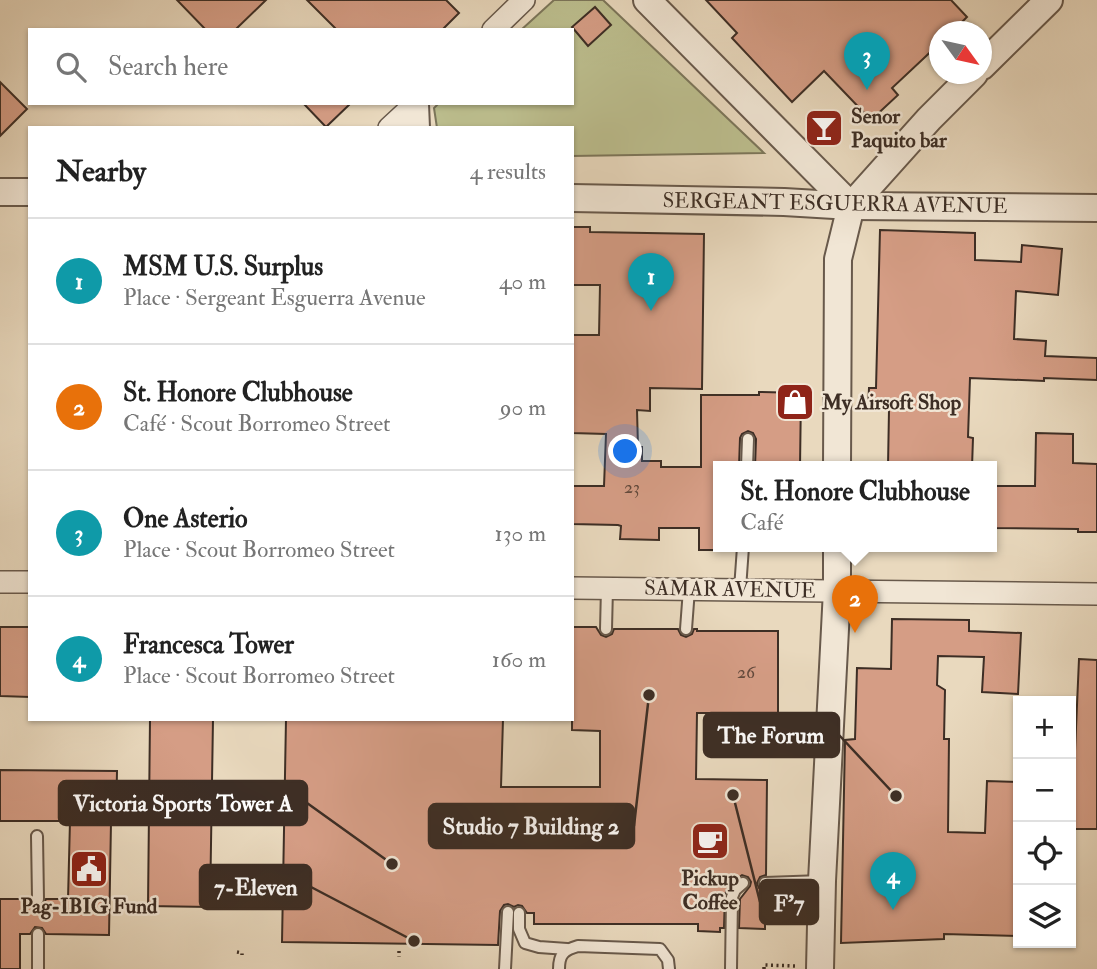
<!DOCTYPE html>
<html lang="en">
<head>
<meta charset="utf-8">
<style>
  :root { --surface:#fff; --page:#f2f2f2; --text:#222; --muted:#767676; --line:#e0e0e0; --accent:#8f2418 }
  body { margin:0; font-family:"IM FELL Double Pica",serif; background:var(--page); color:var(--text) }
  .controls { position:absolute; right:21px; bottom:21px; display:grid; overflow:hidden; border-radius:0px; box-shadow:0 2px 5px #0004 }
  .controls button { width:63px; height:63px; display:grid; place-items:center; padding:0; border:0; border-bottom:2px solid var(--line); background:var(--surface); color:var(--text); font:35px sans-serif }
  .compass { position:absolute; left:929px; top:21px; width:63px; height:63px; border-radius:50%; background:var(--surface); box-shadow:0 2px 5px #0004; rotate:123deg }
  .you { position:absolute; left:626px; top:452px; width:24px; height:24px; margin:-18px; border:5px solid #fff; border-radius:50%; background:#1a73e8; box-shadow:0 0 0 10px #1a73e833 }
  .badge { display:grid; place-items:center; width:46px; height:46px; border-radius:50%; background:var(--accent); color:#fff; font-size:23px; font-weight:700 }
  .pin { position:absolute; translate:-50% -58px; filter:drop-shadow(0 2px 4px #0008) }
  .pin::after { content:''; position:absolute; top:37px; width:24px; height:21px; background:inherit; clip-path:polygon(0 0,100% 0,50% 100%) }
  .popup { position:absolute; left:713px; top:461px; width:284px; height:91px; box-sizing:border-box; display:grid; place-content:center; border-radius:0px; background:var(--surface); filter:drop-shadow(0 2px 5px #0005); font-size:23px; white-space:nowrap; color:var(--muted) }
  .popup b { font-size:26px; color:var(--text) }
  .popup::after { content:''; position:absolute; left:50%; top:100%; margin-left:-14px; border:14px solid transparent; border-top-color:var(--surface) }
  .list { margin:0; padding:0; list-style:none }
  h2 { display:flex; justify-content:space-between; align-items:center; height:91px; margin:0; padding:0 28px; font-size:30px }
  h2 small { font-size:23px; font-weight:400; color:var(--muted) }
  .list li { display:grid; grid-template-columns:46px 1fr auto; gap:21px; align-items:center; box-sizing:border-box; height:126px; padding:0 28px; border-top:2px solid var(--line) }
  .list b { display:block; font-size:26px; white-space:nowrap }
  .list p { margin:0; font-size:23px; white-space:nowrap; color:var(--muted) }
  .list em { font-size:23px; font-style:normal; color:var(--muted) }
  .icon { flex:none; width:38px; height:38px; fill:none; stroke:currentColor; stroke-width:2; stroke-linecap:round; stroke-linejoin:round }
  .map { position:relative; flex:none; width:1097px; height:969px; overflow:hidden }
  .search { position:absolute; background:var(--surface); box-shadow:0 2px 5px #0004; left:28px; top:28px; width:546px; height:77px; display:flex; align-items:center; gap:18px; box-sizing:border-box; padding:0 24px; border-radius:0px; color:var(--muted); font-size:26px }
  .panel { position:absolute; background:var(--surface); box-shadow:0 2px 5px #0004; left:28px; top:126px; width:546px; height:595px; border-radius:0px }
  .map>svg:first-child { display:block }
</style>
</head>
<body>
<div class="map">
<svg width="1097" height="969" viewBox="0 0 1097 969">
  <rect width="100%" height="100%" fill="#e9d9be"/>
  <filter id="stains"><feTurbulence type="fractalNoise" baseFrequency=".00286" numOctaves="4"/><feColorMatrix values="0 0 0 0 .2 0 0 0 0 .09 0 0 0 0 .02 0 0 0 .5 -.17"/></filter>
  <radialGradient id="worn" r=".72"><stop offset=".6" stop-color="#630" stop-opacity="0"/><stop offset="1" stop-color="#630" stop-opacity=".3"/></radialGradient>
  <!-- green -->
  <path fill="#bcbe8e" stroke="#7c765a" stroke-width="2" d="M554 0H603L764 153 572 156V128H437L434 108 439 103H572V30H521Z"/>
  <!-- building -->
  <g fill="#d59d85" stroke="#3d2e25" stroke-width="2">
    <path d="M177 0H266L235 30H206Z"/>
    <path d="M307 0H446L459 13 442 30H337Z"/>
    <path d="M706 0H951L967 17 952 32H940V43L892 88 898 95 871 120 824 71 792 102 732 38 737 33Z"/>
    <path d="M595 7 611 25 588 46 572 27Z"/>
    <path d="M0 82 27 109 0 136Z"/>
    <path d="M303 103H351L326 127Z"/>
    <path d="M572 227H590V232L704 234 702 389 650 388V411L637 410 638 447H642V461H661V467H701V395H759V392L801 393 800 467H755L756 439 753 433 748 431 742 434 740 438 739 467H718V550H699V528H659V540L620 539 621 526 618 525 572 524V486H604L606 434 572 433V335H599L600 285H572Z"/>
    <path d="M880 230 975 233V260L1021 262 1022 245 1062 249 1058 295 1016 291 1014 339 1046 341 1045 356 1097 358V380L1044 378V381L970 378 968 437 973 438 972 467H888L889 410H868L869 388H876Z"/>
    <path d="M1036 433 1073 434V463L1097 464V532H1078V529L991 528V486H1035Z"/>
    <path d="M892 619 969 620V631L1021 633 1018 694 982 692 984 657 938 656 937 685 945 690 944 739H949L948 832 985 833 987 781 1018 782V936L944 934V939L841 943 845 740 855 739 857 668 891 669Z"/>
    <path d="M0 627H30V697L0 696Z"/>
    <path d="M572 627H596L601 635 606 637 612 634 614 629H678L681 635 686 637 692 634 694 629H697V631H778V713H697L696 779 767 780 766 875 760 877 757 883 759 888 765 891V929L739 928 740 899 750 886 751 882 748 877 742 875 730 884 725 894 724 928H720V932L698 931V924H534V913H527L522 906 518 905 514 907 508 904 504 905 500 911 498 945 282 942 286 719H503L501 787H600V731L572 730Z"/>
    <path d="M1079 659 1097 660V829H1074L1075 771H1071V751H1075Z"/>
    <path d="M150 719H213L210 907 148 906Z"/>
    <path d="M0 770 117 771 116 822H111L109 935 46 934 42 928 35 927 30 934H20V969H0V899H30L32 904 37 907 43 905 46 899H68L70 821H0Z"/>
  </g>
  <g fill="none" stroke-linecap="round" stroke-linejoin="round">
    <defs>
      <g id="service">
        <path d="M747 467 748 439"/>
        <path d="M740 589 743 547"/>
        <path d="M606 629 607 588"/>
        <path d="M686 629 689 589"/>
        <path d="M37 836 38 899"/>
        <path d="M765 883 822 881"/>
        <path d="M519 913V929L525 943 539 947 567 949"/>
        <path d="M38 934V969"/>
        <path d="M505 969 508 912"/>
        <path d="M559 969C559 954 564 950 578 946L660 949 668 960 669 969"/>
        <path d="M731 969 732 897 735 890 743 883"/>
      </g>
      <g id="minor">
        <path d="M493 30 524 0"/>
        <path d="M389 128 416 103"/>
        <path d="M0 582H30"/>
        <path d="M572 588 1097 594"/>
      </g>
      <g id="tertiary">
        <path d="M647 0 851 206"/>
        <path d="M982 66 1049 0"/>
        <path d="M415 104 416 128"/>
        <path d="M0 192H30"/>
        <path d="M572 198 784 202 851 206 1097 208"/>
        <path d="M837 467 838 259 851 206 929 119 974 74"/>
        <path d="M820 969 822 881 837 590V547"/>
      </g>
    </defs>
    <!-- service casing -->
    <use href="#service" stroke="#68594b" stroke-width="14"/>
    <!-- minor casing -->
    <use href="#minor" stroke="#68594b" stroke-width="24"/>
    <!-- tertiary casing -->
    <use href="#tertiary" stroke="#68594b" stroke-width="30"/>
    <!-- path -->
    <g stroke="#3d2e25" stroke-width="3.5" stroke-dasharray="2 3.5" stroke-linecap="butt">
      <path d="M399 951V957"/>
      <path d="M237 952 242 953V955"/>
      <path d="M764 969V965L797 966"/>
    </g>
    <!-- service -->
    <use href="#service" stroke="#f1e6d5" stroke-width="10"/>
    <!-- minor -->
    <use href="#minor" stroke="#f1e6d5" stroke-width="21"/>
    <!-- tertiary -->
    <use href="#tertiary" stroke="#f1e6d5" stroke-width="26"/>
  </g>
  <!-- icons -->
  <defs>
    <symbol id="bar-square" viewBox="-11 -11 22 22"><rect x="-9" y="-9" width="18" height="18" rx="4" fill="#8f2418" stroke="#f1e6d5"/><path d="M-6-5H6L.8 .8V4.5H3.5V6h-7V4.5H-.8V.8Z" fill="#fff"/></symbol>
    <symbol id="shop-square" viewBox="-11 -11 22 22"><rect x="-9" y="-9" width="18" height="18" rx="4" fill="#8f2418" stroke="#f1e6d5"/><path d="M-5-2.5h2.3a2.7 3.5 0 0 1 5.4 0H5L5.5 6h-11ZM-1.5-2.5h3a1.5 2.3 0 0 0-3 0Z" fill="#fff"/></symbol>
    <symbol id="cafe-square" viewBox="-11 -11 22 22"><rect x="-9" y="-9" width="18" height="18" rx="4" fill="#8f2418" stroke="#f1e6d5"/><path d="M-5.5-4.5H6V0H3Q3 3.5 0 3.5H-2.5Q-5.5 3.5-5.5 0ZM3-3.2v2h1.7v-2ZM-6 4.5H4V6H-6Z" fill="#fff"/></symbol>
    <symbol id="civic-square" viewBox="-11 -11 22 22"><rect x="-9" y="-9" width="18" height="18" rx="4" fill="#8f2418" stroke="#f1e6d5"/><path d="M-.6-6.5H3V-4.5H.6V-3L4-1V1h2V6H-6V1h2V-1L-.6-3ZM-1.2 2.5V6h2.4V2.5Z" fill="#fff"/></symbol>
  </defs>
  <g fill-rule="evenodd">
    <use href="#bar-square" x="802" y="106" width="44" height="44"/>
    <use href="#shop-square" x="773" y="380" width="44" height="44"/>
    <use href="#cafe-square" x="688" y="819" width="44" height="44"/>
    <use href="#civic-square" x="67" y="847" width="44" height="44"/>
  </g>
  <g text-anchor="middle" stroke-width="5" stroke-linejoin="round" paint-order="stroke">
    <!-- number labels -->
    <g font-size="18" fill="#634a3d">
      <text x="632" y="493">23</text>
      <text x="746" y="678">26</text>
    </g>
    <!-- poi labels -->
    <g font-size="21" font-weight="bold" fill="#3d2e25" stroke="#f1e6d5" text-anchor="start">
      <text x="851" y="123">Senor<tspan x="851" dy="24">Paquito bar</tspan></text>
      <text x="822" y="409">My Airsoft Shop</text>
      <text x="710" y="885" text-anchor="middle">Pickup<tspan x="710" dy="24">Coffee</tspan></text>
      <text x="89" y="913" text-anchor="middle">Pag-IBIG Fund</text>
    </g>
    <!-- street labels -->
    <g font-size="21" fill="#3d2e25" stroke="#f1e6d5">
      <text transform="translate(835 203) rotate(1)" y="7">SERGEANT ESGUERRA AVENUE</text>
      <text transform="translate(730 589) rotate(1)" y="7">SAMAR AVENUE</text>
    </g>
  </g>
  <!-- callouts -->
  <path fill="none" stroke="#3d2e25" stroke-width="2.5" d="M896 796L839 735M392 864L307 803M649 695L634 826M414 941L311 887M733 795L760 902"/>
  <g fill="#3d2e25" stroke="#f1e6d5" stroke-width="2.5">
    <circle cx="896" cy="796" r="7"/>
    <circle cx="392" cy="864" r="7"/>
    <circle cx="649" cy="695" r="7"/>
    <circle cx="414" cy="941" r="7"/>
    <circle cx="733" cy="795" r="7"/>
  </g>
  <g fill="#3d2e25" stroke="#3d2e25" stroke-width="2.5">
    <rect x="704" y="713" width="135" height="44" rx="7"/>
    <rect x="59" y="781" width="248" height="44" rx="7"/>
    <rect x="429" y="804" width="205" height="44" rx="7"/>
    <rect x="200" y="865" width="111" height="44" rx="7"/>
    <rect x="760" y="880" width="58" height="44" rx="7"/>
  </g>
  <g font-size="23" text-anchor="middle" font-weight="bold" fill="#fff">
    <text x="771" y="743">The Forum</text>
    <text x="183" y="811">Victoria Sports Tower A</text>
    <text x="531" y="834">Studio 7 Building 2</text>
    <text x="256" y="895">7-Eleven</text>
    <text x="789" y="911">F'7</text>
  </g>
  <rect width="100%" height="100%" filter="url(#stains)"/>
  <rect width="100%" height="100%" fill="url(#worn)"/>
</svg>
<div class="controls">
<button>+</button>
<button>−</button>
<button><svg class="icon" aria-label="locate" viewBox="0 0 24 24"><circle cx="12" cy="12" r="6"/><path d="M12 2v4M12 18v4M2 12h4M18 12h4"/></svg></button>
<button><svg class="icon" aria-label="layers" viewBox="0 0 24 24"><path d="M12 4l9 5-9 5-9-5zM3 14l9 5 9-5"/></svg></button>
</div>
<svg class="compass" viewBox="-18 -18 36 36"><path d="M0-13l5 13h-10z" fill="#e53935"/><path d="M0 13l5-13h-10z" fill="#767676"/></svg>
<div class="you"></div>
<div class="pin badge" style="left:651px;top:311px;background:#0f9aa8">1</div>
<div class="pin badge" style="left:855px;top:633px;background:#e8710a">2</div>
<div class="popup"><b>St. Honore Clubhouse</b>Café</div>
<div class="pin badge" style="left:867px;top:90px;background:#0f9aa8">3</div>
<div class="pin badge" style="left:893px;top:910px;background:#0f9aa8">4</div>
<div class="search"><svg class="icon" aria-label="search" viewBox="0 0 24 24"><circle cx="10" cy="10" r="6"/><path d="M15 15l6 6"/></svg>Search here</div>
<section class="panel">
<h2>Nearby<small>4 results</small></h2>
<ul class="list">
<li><span class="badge" style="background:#0f9aa8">1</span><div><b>MSM U.S. Surplus</b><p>Place · Sergeant Esguerra Avenue</p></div><em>40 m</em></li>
<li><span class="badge" style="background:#e8710a">2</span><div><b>St. Honore Clubhouse</b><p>Café · Scout Borromeo Street</p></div><em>90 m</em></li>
<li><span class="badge" style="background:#0f9aa8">3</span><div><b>One Asterio</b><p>Place · Scout Borromeo Street</p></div><em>130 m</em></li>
<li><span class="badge" style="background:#0f9aa8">4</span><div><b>Francesca Tower</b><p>Place · Scout Borromeo Street</p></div><em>160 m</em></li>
</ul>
</section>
</div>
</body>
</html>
